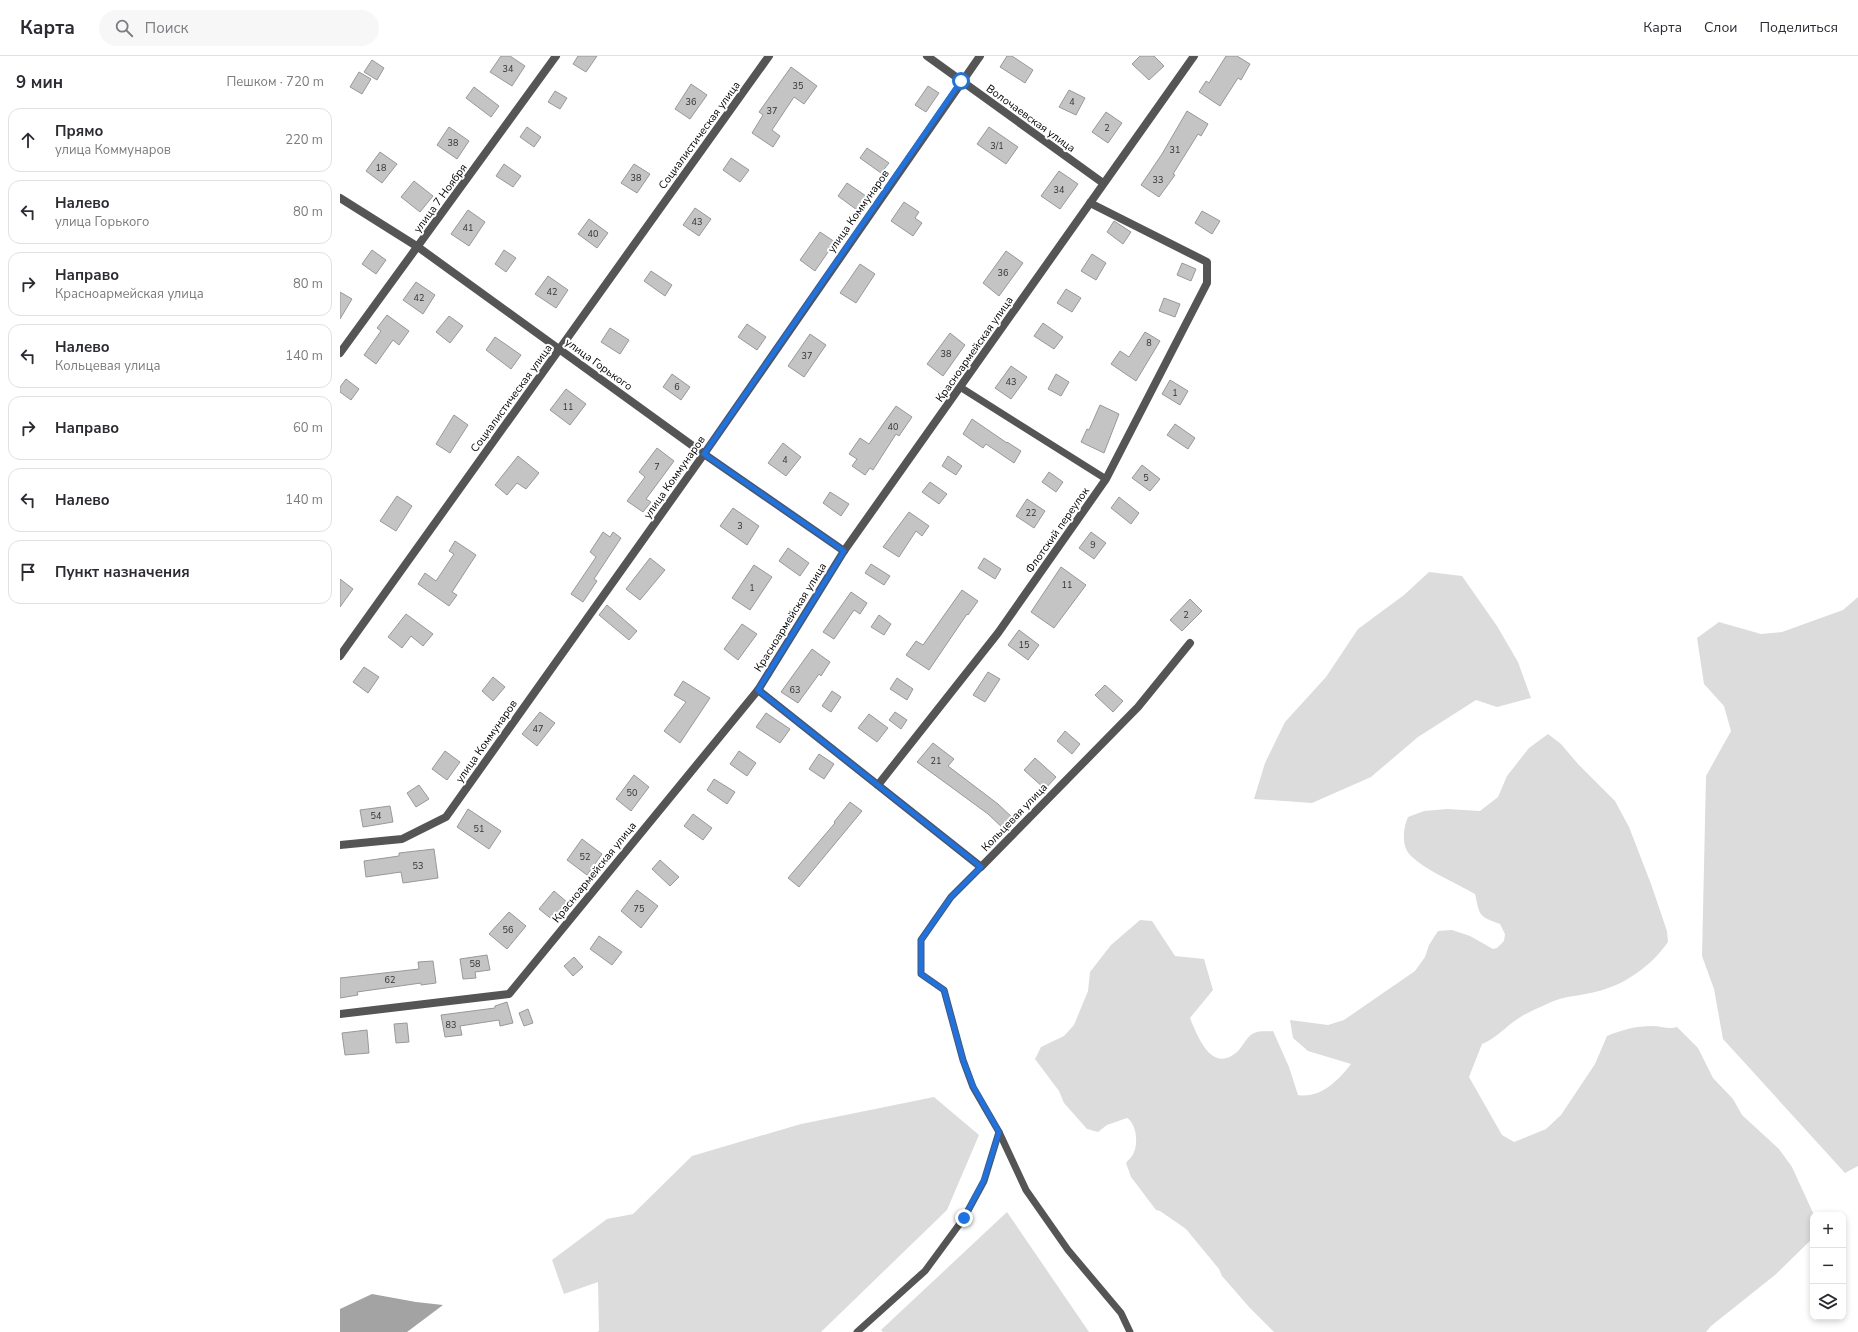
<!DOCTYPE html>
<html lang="ru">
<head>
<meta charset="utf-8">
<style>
  :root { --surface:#fff; --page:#f7f7f7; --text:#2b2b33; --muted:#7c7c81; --line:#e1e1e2 }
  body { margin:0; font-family:"Nunito Sans",sans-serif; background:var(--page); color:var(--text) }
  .controls { position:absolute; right:12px; bottom:12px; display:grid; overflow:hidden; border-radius:8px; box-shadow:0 2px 6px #0003 }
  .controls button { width:36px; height:36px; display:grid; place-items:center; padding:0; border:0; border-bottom:1px solid var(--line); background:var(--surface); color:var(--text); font:20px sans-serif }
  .stop { position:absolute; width:12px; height:12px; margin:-9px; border:3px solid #1a73e8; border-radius:50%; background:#fff }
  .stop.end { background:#1a73e8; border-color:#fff; box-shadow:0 1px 4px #0008 }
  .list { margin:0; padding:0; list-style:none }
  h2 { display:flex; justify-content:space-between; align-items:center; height:52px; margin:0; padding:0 16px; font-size:17px }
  h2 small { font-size:13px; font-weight:400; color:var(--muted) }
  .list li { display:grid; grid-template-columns:26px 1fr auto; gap:12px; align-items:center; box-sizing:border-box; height:64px; margin:0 8px 8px; padding:0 8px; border:1px solid var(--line); border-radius:12px }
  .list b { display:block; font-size:15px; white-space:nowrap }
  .list p { margin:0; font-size:13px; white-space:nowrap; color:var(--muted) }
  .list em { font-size:13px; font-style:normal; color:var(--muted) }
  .icon { flex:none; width:22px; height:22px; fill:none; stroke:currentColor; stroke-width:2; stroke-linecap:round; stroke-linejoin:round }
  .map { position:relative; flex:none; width:1518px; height:1276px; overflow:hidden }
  header { display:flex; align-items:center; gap:24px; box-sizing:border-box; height:56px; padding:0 20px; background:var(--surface); border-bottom:1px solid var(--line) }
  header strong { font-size:19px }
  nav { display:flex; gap:22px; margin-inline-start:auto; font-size:14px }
  .search { width:280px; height:36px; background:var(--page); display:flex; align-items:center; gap:10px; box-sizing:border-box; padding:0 14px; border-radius:22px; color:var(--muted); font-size:15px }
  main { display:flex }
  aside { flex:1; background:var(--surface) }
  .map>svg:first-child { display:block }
</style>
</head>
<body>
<header>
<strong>Карта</strong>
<div class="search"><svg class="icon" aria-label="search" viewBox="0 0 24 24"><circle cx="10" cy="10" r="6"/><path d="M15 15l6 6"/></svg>Поиск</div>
<nav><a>Карта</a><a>Слои</a><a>Поделиться</a></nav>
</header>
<main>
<aside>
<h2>9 мин<small>Пешком · 720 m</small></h2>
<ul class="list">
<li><svg class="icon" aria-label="ahead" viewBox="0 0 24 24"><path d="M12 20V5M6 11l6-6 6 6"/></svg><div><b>Прямо</b><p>улица Коммунаров</p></div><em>220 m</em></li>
<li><svg class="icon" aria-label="left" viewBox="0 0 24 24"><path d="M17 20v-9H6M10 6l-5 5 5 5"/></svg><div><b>Налево</b><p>улица Горького</p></div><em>80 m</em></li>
<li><svg class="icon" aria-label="right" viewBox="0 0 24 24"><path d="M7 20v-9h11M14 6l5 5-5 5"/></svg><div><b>Направо</b><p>Красноармейская улица</p></div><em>80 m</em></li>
<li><svg class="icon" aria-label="left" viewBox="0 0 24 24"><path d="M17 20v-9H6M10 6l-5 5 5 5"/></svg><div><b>Налево</b><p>Кольцевая улица</p></div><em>140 m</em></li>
<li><svg class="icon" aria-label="right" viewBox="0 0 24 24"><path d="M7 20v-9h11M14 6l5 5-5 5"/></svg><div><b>Направо</b></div><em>60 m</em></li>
<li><svg class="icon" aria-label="left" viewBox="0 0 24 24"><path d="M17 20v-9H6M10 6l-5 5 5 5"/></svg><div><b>Налево</b></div><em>140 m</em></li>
<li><svg class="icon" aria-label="arrive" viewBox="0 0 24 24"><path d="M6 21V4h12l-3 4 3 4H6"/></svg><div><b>Пункт назначения</b></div></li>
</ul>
</aside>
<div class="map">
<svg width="1518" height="1276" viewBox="0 0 1518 1276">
  <rect width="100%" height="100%" fill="#fff"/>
  <!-- green -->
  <g fill="#dcdcdc">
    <path d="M1089 516 1122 520 1157 570 1178 606 1191 642 1157 651 1136 644 1078 681 1031 721 972 747 914 743 925 707 945 666 986 621 1018 573 1064 539Z"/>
    <path d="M1518 541V1110L1505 1117 1383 983 1374 933 1362 900 1366 720 1391 675 1384 650 1364 628 1357 582 1379 566 1421 578 1442 576 1503 554Z"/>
    <path d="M1208 678 1221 688 1238 708 1275 745 1289 771 1311 828 1327 875 1328 886C1312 909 1286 928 1259 935 1243 940 1225 939 1209 947 1199 952 1188 956 1179 962 1166 970 1157 982 1142 988L1129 1021 1162 1079 1174 1086 1206 1073 1221 1059 1255 1008 1267 980C1281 974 1296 970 1312 970 1321 970 1329 974 1337 971L1358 992 1373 1022 1393 1043 1402 1059 1439 1093 1452 1111 1474 1159 1473 1182 1435 1219 1371 1270 1366 1276H934L909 1251 882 1220 879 1213 846 1173 820 1155 816 1154 791 1121 786 1107C788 1104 790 1103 792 1100 799 1090 797 1068 787 1062L767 1069 758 1076 747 1073 724 1047 719 1035 695 1003 701 991 724 980 734 969 748 935 750 916 771 889 800 864 812 865 835 900 864 903 873 934 850 962C858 981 872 1019 898 995 903 990 906 982 912 978 919 974 926 976 933 975L949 1011 958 1039C980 1043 999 1024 1011 1008L968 995 953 982 950 964 988 969 1004 964 1075 915 1085 901 1089 889 1098 875 1112 874 1130 880 1153 893 1157 892 1164 885 1165 878 1160 868C1138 860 1140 860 1135 838 1116 827 1087 815 1071 800 1061 791 1063 772 1068 761L1084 755 1107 753 1140 755 1158 741 1167 720 1189 692Z"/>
    <path d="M594 1041 639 1079 607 1154 481 1276H257L259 1275 258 1226 224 1238 212 1204 267 1163 293 1158 352 1100 461 1068Z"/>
    <path d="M667 1156 749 1276H543L541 1274Z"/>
  </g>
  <!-- water -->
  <path fill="#a3a3a3" d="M32 1238 76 1246 103 1249 67 1276H0V1253Z"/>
  <!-- building -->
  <g fill="#c4c4c4" stroke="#999">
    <path d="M161 0H170L185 10 172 30 150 16Z"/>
    <path d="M238 0H257L246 16 233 8Z"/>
    <path d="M667 0H672L693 14 685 27 660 11Z"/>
    <path d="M800 0H814L824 10 809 24 792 8Z"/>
    <path d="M886 0H897L910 8 901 24 898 22 880 50 859 36 866 25 869 27Z"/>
    <path d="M32 4 44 12 37 24 24 16Z"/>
    <path d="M451 11 477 30 464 48 454 41 432 74 440 80 433 91 412 77 423 59 419 56Z"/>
    <path d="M19 16 31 23 22 38 10 31Z"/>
    <path d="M351 28 367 39 350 63 335 53Z"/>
    <path d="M588 30 599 37 586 56 575 49Z"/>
    <path d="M134 31 159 50 151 61 126 42Z"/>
    <path d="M729 34 745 42 736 59 719 51Z"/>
    <path d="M215 35 227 42 220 53 208 46Z"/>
    <path d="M847 55 868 68 861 80 858 78 833 118 835 119 819 141 801 129 822 98Z"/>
    <path d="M766 56 782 67 768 87 752 76Z"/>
    <path d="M109 71 129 85 117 103 97 89Z"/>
    <path d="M187 71 201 81 194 91 180 81Z"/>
    <path d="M649 71 678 91 666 108 637 88Z"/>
    <path d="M527 92 549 107 541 117 520 102Z"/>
    <path d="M40 96 57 108 42 127 26 115Z"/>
    <path d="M391 102 409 114 400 126 383 114Z"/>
    <path d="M164 108 181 120 173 131 156 120Z"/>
    <path d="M294 108 310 118 297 137 281 127Z"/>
    <path d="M719 115 738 128 720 153 701 140Z"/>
    <path d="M74 125 93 140 80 156 61 141Z"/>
    <path d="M507 127 526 140 517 154 498 140Z"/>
    <path d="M564 146 579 156 575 162 582 167 573 180 551 165Z"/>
    <path d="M355 152 371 163 359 180 343 169Z"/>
    <path d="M128 154 145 166 129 190 111 178Z"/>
    <path d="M862 155 880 165 872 178 855 167Z"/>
    <path d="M249 163 268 177 257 192 238 178Z"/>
    <path d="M774 165 791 176 783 188 767 176Z"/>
    <path d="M480 176 495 186 475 215 460 204Z"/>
    <path d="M32 194 46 204 36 218 22 208Z"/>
    <path d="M164 194 176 202 166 216 155 208Z"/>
    <path d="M666 195 683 207 659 240 643 227Z"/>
    <path d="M752 198 766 207 756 224 741 215Z"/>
    <path d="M842 207 856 213 851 225 837 219Z"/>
    <path d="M520 208 535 218 516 247 500 237Z"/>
    <path d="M311 215 332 229 325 240 304 225Z"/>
    <path d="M208 220 228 234 216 252 195 238Z"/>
    <path d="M76 226 95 239 83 258 63 244Z"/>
    <path d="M726 233 741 242 732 256 717 247Z"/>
    <path d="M0 236 12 243 0 263Z"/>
    <path d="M824 242 840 248 835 261 819 255Z"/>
    <path d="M47 259 69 275 59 289 53 284 36 308 24 299 41 275 37 272Z"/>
    <path d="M109 260 123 270 110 287 96 276Z"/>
    <path d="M703 267 723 281 714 293 694 280Z"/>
    <path d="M407 268 426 281 417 294 398 281Z"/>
    <path d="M270 272 289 284 280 298 261 286Z"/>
    <path d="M805 276 820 285 796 325 771 308 780 295 789 301Z"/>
    <path d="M610 277 625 289 603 320 587 308Z"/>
    <path d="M470 278 486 289 464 321 448 310Z"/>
    <path d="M155 281 181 299 171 313 146 294Z"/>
    <path d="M671 310 687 321 671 343 655 332Z"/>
    <path d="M332 318 350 331 341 344 323 331Z"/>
    <path d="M716 318 729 326 721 340 708 333Z"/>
    <path d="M6 323 19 333 11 344 0 336V331Z"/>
    <path d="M830 324 848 335 840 349 822 338Z"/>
    <path d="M226 333 246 348 230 369 210 354Z"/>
    <path d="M760 349 779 358 764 397 741 386 747 373 749 374Z"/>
    <path d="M556 350 572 361 559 380 556 378 533 414 530 412 525 419 512 410 517 403 509 398 520 382 529 388Z"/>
    <path d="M114 359 128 369 110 397 96 388Z"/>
    <path d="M632 363 667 387V386L681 395 674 407 646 388 643 392 623 378Z"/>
    <path d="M835 368 855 382 848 393 827 379Z"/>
    <path d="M443 387 461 401 446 420 428 407Z"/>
    <path d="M317 392 334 405 306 443 311 446 303 456 287 445 305 421 299 416Z"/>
    <path d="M178 400 199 417 186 433 177 427 167 439 155 429Z"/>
    <path d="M608 400 622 410 616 419 602 410Z"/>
    <path d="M802 409 820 423 810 435 792 422Z"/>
    <path d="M709 416 723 426 716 436 702 426Z"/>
    <path d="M590 426 607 438 599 448 582 436Z"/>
    <path d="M490 436 509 448 501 460 483 447Z"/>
    <path d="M57 440 72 450 56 475 40 465Z"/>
    <path d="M779 441 799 457 791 468 771 452Z"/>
    <path d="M687 443 705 455 694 472 676 460Z"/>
    <path d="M393 452 419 470 407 489 380 470Z"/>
    <path d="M569 456 589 470 582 480 576 475 559 501 543 491Z"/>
    <path d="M263 476 270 481 273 476 281 482 254 523 257 525 243 546 231 538 256 501 250 496Z"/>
    <path d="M751 476 766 487 754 503 739 492Z"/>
    <path d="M115 485 136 499 112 536 117 539 109 550 78 528 85 517 96 525 114 498 109 495Z"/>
    <path d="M448 492 469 507 460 520 439 505Z"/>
    <path d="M310 502 325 514 300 544 286 533Z"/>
    <path d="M644 502 661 513 655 523 638 512Z"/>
    <path d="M531 508 550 520 544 529 525 517Z"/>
    <path d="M414 509 432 521 410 554 392 542Z"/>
    <path d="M721 511 746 529 714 572 691 556Z"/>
    <path d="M0 523 13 533 0 551Z"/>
    <path d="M622 534 638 545 628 559 627 558 589 614 566 599 576 585 583 589Z"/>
    <path d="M511 536 527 547 520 558 514 554 494 583 483 576Z"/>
    <path d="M850 543 862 555 842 575 830 564Z"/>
    <path d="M267 549 297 575 289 584 259 559Z"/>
    <path d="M66 558 93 578 83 590 71 580 62 592 48 581Z"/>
    <path d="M539 559 551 568 544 579 531 571Z"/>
    <path d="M402 568 417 578 398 604 384 593Z"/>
    <path d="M679 574 699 589 688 604 668 589Z"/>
    <path d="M472 593 490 606 481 620 479 618 458 647 441 636Z"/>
    <path d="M24 611 39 621 28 637 13 626Z"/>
    <path d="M648 616 660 623 645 646 633 639Z"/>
    <path d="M153 621 165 631 153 645 142 635Z"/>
    <path d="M557 622 573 633 567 644 550 633Z"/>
    <path d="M343 625 370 642 340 687 324 675 346 646 334 639Z"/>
    <path d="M765 629 783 645 773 656 755 639Z"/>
    <path d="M492 635 501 641 491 656 482 650Z"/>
    <path d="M200 656 215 667 197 690 182 678Z"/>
    <path d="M555 656 567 664 561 673 549 664Z"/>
    <path d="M426 657 450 673 440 687 416 671Z"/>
    <path d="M529 658 548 672 537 686 518 672Z"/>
    <path d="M725 675 740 688 732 698 717 685Z"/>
    <path d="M593 687 614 703 608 710 658 748 676 765 666 775 648 758 577 706Z"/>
    <path d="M105 695 120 706 107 724 92 713Z"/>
    <path d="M399 695 416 707 407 720 390 708Z"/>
    <path d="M479 698 494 708 484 723 469 713Z"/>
    <path d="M695 702 716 721 705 733 684 714Z"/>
    <path d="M294 719 309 731 291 755 276 743Z"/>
    <path d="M374 723 395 736 387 748 367 734Z"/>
    <path d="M79 729 89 743 76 751 67 737Z"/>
    <path d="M510 746 522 755 459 831 448 822 495 767 494 766Z"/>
    <path d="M50 750 53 766 23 771 20 754Z"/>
    <path d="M128 753 161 775 149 793 117 771Z"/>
    <path d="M353 758 372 772 363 784 344 770Z"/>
    <path d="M242 783 262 798 247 819 227 804Z"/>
    <path d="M94 793 98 822 63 827 61 816 26 821 24 805 59 800V797Z"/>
    <path d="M320 804 339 821 330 830 312 813Z"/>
    <path d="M297 834 318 850 301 872 281 855Z"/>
    <path d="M214 835 228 847 214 865 199 853Z"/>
    <path d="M169 856 186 870 167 893 149 878Z"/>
    <path d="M259 880 282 896 272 909 250 893Z"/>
    <path d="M147 899 150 914 135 916 136 922 123 923 120 903Z"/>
    <path d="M234 901 243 911 233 920 224 910Z"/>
    <path d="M93 905 96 927 81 929V927L17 936 18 939 0 942V922L79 913 78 906Z"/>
    <path d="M167 946 173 967 160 970 159 964 120 970 122 979 105 981 101 959 155 952V950Z"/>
    <path d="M188 953 193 967 184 970 179 957Z"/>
    <path d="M67 967 69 986 56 987 54 968Z"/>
    <path d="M27 974 29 997 5 999 2 977Z"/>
  </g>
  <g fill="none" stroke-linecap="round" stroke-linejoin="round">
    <!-- service -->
    <g stroke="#555" stroke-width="7">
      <path d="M620 331 766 423"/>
      <path d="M641 811 611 841 581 884V918L604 934 623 1004 633 1031 659 1076 686 1134 728 1194 781 1257 790 1276"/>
      <path d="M517 1276 585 1215 624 1162 644 1125 659 1076"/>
    </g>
    <!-- minor -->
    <g stroke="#555" stroke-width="8">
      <path d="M587 0 763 127"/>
      <path d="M0 297 216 0"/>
      <path d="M0 600 429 0"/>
      <path d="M418 634 641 811 798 651 850 587"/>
      <path d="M538 729 658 577 766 423 867 227V206L750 147"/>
      <path d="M0 789 62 783 106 761 364 398 640 0"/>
      <path d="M0 958 169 938 418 634 504 495"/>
    </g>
    <!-- tertiary -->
    <path stroke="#555" stroke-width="8" d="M0 142 78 191 364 398 504 495 854 0"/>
  </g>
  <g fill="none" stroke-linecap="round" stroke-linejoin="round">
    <!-- route -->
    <path stroke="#1a73e8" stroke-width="5" d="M621 25 364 398 504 495 418 634 641 811 611 841 581 884V918L604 934 623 1004 633 1030 659 1076 644 1124 624 1162"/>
  </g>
  <g text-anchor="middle" stroke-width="4" stroke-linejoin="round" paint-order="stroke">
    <!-- number labels -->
    <g font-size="9" fill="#313131">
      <text x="168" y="16">34</text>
      <text x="458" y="33">35</text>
      <text x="351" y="49">36</text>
      <text x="732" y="49">4</text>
      <text x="432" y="58">37</text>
      <text x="767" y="75">2</text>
      <text x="113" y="90">38</text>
      <text x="657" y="93">3/1</text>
      <text x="835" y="97">31</text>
      <text x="41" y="115">18</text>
      <text x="296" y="125">38</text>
      <text x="818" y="127">33</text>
      <text x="719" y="137">34</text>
      <text x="357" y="169">43</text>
      <text x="128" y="175">41</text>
      <text x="253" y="181">40</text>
      <text x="663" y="220">36</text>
      <text x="212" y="239">42</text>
      <text x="79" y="245">42</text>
      <text x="809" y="290">8</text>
      <text x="606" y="301">38</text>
      <text x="467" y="303">37</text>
      <text x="671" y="329">43</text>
      <text x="337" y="334">6</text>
      <text x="835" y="340">1</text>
      <text x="228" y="354">11</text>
      <text x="553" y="374">40</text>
      <text x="445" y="407">4</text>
      <text x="317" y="414">7</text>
      <text x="806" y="425">5</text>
      <text x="691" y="460">22</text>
      <text x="400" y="473">3</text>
      <text x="753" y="492">9</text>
      <text x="727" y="532">11</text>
      <text x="412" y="535">1</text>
      <text x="846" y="562">2</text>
      <text x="684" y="592">15</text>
      <text x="455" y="637">63</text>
      <text x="198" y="676">47</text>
      <text x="596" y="708">21</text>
      <text x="292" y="740">50</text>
      <text x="36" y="763">54</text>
      <text x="139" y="776">51</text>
      <text x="245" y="804">52</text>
      <text x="78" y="813">53</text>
      <text x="299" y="856">75</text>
      <text x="168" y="877">56</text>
      <text x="135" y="911">58</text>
      <text x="50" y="927">62</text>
      <text x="111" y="972">83</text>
    </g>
    <!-- street labels -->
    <g font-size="11" fill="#000" stroke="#fff">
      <text transform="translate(691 62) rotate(36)" y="4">Волочаевская улица</text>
      <text transform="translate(359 79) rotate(-54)" y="4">Социалистическая улица</text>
      <text transform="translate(100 142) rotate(-54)" y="4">улица 7 Ноября</text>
      <text transform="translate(518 155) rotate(-55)" y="4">улица Коммунаров</text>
      <text transform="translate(634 293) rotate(-55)" y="4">Красноармейская улица</text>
      <text transform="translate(259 308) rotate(36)" y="4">улица Горького</text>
      <text transform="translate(171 342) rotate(-54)" y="4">Социалистическая улица</text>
      <text transform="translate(334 421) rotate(-55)" y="4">улица Коммунаров</text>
      <text transform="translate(717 474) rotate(-55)" y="4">Флотский переулок</text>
      <text transform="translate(450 561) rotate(-58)" y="4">Красноармейская улица</text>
      <text transform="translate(146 685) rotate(-55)" y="4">улица Коммунаров</text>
      <text transform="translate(674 761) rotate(-46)" y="4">Кольцевая улица</text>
      <text transform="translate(254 816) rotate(-51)" y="4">Красноармейская улица</text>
    </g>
  </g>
</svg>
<div class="controls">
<button>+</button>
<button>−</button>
<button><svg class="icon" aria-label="layers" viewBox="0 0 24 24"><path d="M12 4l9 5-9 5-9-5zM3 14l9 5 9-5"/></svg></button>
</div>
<div class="stop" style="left:621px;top:25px"></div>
<div class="stop end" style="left:624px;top:1162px"></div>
</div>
</main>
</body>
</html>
